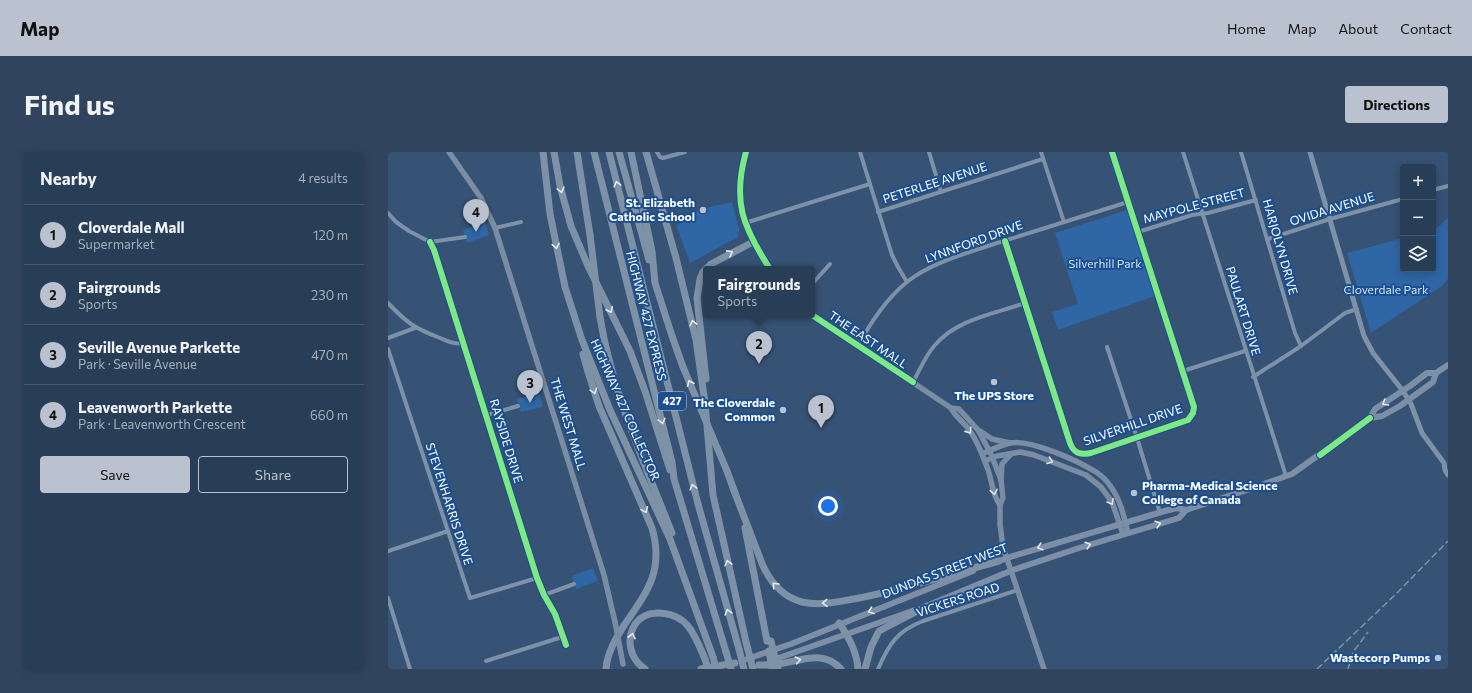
<!DOCTYPE html>
<html lang="en">
<head>
<meta charset="utf-8">
<style>
  :root { --surface:#283e57; --page:#30455d; --text:#f1f3f6; --muted:#a5aeba; --line:#44576d; --accent:#b9c2ce }
  body { margin:0; font-family:Commissioner,sans-serif; background:var(--page); color:var(--text) }
  .controls { position:absolute; right:12px; top:12px; display:grid; overflow:hidden; border-radius:4px; box-shadow:0 2px 10px #0003 }
  .controls button { width:36px; height:36px; display:grid; place-items:center; padding:0; border:0; border-bottom:1px solid var(--line); background:var(--surface); color:var(--text); font:20px sans-serif }
  .you { position:absolute; left:440px; top:354px; width:14px; height:14px; margin:-10px; border:3px solid #fff; border-radius:50%; background:#1a73e8; box-shadow:0 0 0 6px #1a73e833 }
  .badge { display:grid; place-items:center; width:26px; height:26px; border-radius:50%; background:var(--accent); color:#111; font-size:13px; font-weight:700 }
  .pin { position:absolute; translate:-50% -33px; filter:drop-shadow(0 1px 2px #0008) }
  .pin::after { content:''; position:absolute; top:21px; width:14px; height:12px; background:inherit; clip-path:polygon(0 0,100% 0,50% 100%) }
  .popup { position:absolute; left:315px; top:114px; width:112px; height:52px; box-sizing:border-box; display:grid; place-content:center; border-radius:4px; background:var(--surface); filter:drop-shadow(0 1px 3px #0005); font-size:13px; white-space:nowrap; color:var(--muted) }
  .popup b { font-size:15px; color:var(--text) }
  .popup::after { content:''; position:absolute; left:50%; top:100%; margin-left:-8px; border:8px solid transparent; border-top-color:var(--surface) }
  .list { margin:0; padding:0; list-style:none }
  h2 { display:flex; justify-content:space-between; align-items:center; height:52px; margin:0; padding:0 16px; font-size:17px }
  h2 small { font-size:13px; font-weight:400; color:var(--muted) }
  .list li { display:grid; grid-template-columns:26px 1fr auto; gap:12px; align-items:center; box-sizing:border-box; height:60px; padding:0 16px; border-top:1px solid var(--line) }
  .list b { display:block; font-size:15px; white-space:nowrap }
  .list p { margin:0; font-size:13px; white-space:nowrap; color:var(--muted) }
  .list em { font-size:13px; font-style:normal; color:var(--muted) }
  .actions { display:flex; gap:8px; padding:12px 16px }
  .actions a { flex:1; padding:9px 0; border:1px solid var(--accent); border-radius:4px; text-align:center; font-size:14px; color:var(--accent) }
  .actions .main { background:var(--accent); color:#111 }
  .icon { flex:none; width:22px; height:22px; fill:none; stroke:currentColor; stroke-width:2; stroke-linecap:round; stroke-linejoin:round }
  .map { position:relative; flex:none; width:1060px; height:517px; overflow:hidden; border-radius:4px }
  header { display:flex; align-items:center; gap:24px; box-sizing:border-box; height:56px; padding:0 20px; background:var(--accent); color:#111 }
  header strong { font-size:19px }
  nav { display:flex; gap:22px; margin-inline-start:auto; font-size:14px }
  .intro { display:flex; align-items:center; justify-content:space-between; box-sizing:border-box; height:96px; padding:0 24px }
  h1 { margin:0; font-size:28px }
  .button { padding:10px 18px; border-radius:4px; background:var(--accent); color:#111; font-size:14px; font-weight:700 }
  main { display:flex; gap:24px; padding:0 24px }
  aside { flex:1; background:var(--surface); border-radius:4px; box-shadow:0 2px 10px #0003 }
  .map>svg:first-child { display:block }
</style>
</head>
<body>
<header>
<strong>Map</strong>
<nav><a>Home</a><a>Map</a><a>About</a><a>Contact</a></nav>
</header>
<div class="intro"><h1>Find us</h1><a class="button">Directions</a></div>
<main>
<aside>
<h2>Nearby<small>4 results</small></h2>
<ul class="list">
<li><span class="badge">1</span><div><b>Cloverdale Mall</b><p>Supermarket</p></div><em>120 m</em></li>
<li><span class="badge">2</span><div><b>Fairgrounds</b><p>Sports</p></div><em>230 m</em></li>
<li><span class="badge">3</span><div><b>Seville Avenue Parkette</b><p>Park · Seville Avenue</p></div><em>470 m</em></li>
<li><span class="badge">4</span><div><b>Leavenworth Parkette</b><p>Park · Leavenworth Crescent</p></div><em>660 m</em></li>
</ul>
<div class="actions"><a class="main">Save</a><a>Share</a></div>
</aside>
<div class="map">
<svg width="1060" height="517" viewBox="0 0 1060 517">
  <rect width="100%" height="100%" fill="#365274"/>
  <!-- green -->
  <g fill="#2f66a5">
    <path d="M344 50 351 78 350 85 302 111 288 73 308 66 307 60 322 55Z"/>
    <path d="M739 58 767 144 670 178 664 160 690 152 667 81Z"/>
    <path d="M1060 66V127L1054 134 983 181 959 101 1015 86V117H1045V77L1049 76Z"/>
    <path d="M97 70 101 83 79 91 75 78Z"/>
    <path d="M151 242 155 255 133 260 129 247Z"/>
    <path d="M205 416 210 429 188 437 184 424Z"/>
  </g>
  <g fill="none" stroke-linecap="round" stroke-linejoin="round">
    <!-- minor -->
    <g stroke="#7d92a8" stroke-width="4">
      <path d="M269 0 272 5 275 6 297 0"/>
      <path d="M472 0 504 103 510 115 519 130"/>
      <path d="M541 0 553 40"/>
      <path d="M653 0 676 70"/>
      <path d="M795 0 898 324"/>
      <path d="M853 0 907 181 913 194"/>
      <path d="M1045 38 1060 34"/>
      <path d="M490 60 655 7"/>
      <path d="M0 61 8 70 21 79 42 90 77 85"/>
      <path d="M357 71 482 32"/>
      <path d="M107 76 133 70"/>
      <path d="M750 80 804 63 820 61 868 48"/>
      <path d="M880 87 942 67 1015 47"/>
      <path d="M617 89 682 291C686 302 693 303 703 301L800 268 805 261 806 255 724 0"/>
      <path d="M42 90 46 98 149 426 156 443 167 462 178 493"/>
      <path d="M424 132 442 112"/>
      <path d="M0 151C19 171 26 176 52 186 60 189 67 193 76 191"/>
      <path d="M0 186 27 176"/>
      <path d="M470 193C484 169 498 147 520 129 545 110 577 102 606 92 651 78 695 64 740 50"/>
      <path d="M719 195 749 286 772 361"/>
      <path d="M0 197 82 446 149 426"/>
      <path d="M795 219 857 199"/>
      <path d="M865 225 913 194 957 161 969 157"/>
      <path d="M525 230C532 218 537 204 547 193 569 167 606 162 637 151"/>
      <path d="M99 263 130 254"/>
      <path d="M0 399 60 379"/>
      <path d="M156 443 186 432"/>
      <path d="M0 446 22 517"/>
      <path d="M98 509 174 485"/>
      <path d="M490 517C501 492 509 479 535 469L630 438"/>
    </g>
    <!-- tertiary -->
    <path stroke="#7d92a8" stroke-width="5" d="M922 0 976 184 985 201 1015 239 1023 252 1034 281 1056 311 1057 318 1060 323"/>
    <!-- secondary -->
    <g stroke="#798da4" stroke-width="5.5">
      <path d="M61 0 93 46 107 76 216 423 227 470"/>
      <path d="M358 0C344 50 355 75 382 117"/>
      <path d="M424 163 563 256 571 257 590 278 603 302 613 328 615 346 612 353V372L615 395 656 517"/>
      <path d="M563 256C567 264 573 268 579 275 588 286 594 301 599 315 604 327 604 343 612 353"/>
      <path d="M592 279 604 287 622 291"/>
      <path d="M594 302C603 298 613 293 622 291 643 287 690 309 708 320 714 324 720 330 723 335 733 349 736 365 740 381"/>
      <path d="M597 309 609 304 632 300 646 303 698 323 713 335 724 350 735 382"/>
      <path d="M613 328 614 312 623 302"/>
    </g>
    <!-- primary -->
    <g stroke="#7d8ea7" stroke-width="6">
      <path d="M982 266 994 264 1012 254 1045 230 1048 221"/>
      <path d="M625 404 777 359 789 356 798 358"/>
      <path d="M628 417 691 396 791 366 798 358 865 336 904 322 982 266 987 257 1022 234 1039 221H1048L1060 213"/>
      <path d="M536 455 615 422"/>
      <path d="M359 507 403 492 585 419"/>
      <path d="M385 508 527 458"/>
    </g>
    <!-- motorway -->
    <g stroke="#7e92a7" stroke-width="7">
      <path d="M155 0 162 62 177 135 194 188 222 258 282 387 325 505"/>
      <path d="M166 0 172 34 183 74 200 114 242 199 257 239 282 318"/>
      <path d="M189 0 202 83"/>
      <path d="M206 0 284 310 286 327 338 500"/>
      <path d="M221 0 310 352 351 497"/>
      <path d="M231 0 261 108"/>
      <path d="M243 0 264 99 267 131 284 184 295 215"/>
      <path d="M258 0 288 106 308 188 317 251 325 343 358 490"/>
      <path d="M212 165C224 240 256 310 284 381"/>
      <path d="M195 202 200 220 211 254 264 376C276 418 260 439 237 472 228 486 219 501 218 517"/>
      <path d="M318 227 309 146 312 127 315 120 323 112 365 90"/>
      <path d="M339 319 347 341"/>
      <path d="M345 336 375 414C383 431 395 445 414 450 431 454 449 450 466 447 515 438 563 422 611 409"/>
      <path d="M357 376 379 489"/>
      <path d="M451 471C461 485 469 500 470 517"/>
      <path d="M371 513C377 513 384 513 390 512 414 509 434 497 453 517"/>
      <path d="M257 517C242 507 237 487 248 471 260 455 289 460 300 474 308 484 312 496 317 507"/>
      <path d="M313 517 347 511"/>
      <path d="M477 517 483 495 491 479 539 454"/>
    </g>
    <!-- rail -->
    <g stroke="#7e92a7" stroke-width="1.5" stroke-dasharray="7 3" stroke-linecap="butt">
      <path d="M929 517 1008 442 1060 389"/>
      <path d="M960 517 965 500 980 480"/>
    </g>
    <!-- secondary-bridge -->
    <path stroke="#798da4" stroke-width="5.5" d="M227 470 235 512"/>
    <!-- primary-bridge -->
    <g stroke="#7d8ea7" stroke-width="6">
      <path d="M611 409 625 404"/>
      <path d="M615 422 628 417"/>
    </g>
    <!-- motorway-bridge -->
    <g stroke="#7e92a7" stroke-width="7">
      <path d="M202 83 212 165"/>
      <path d="M295 215 339 319"/>
      <path d="M383 489 390 517"/>
      <path d="M358 490 365 517"/>
      <path d="M351 497 356 517"/>
      <path d="M381 499 384 517"/>
      <path d="M338 500 343 517"/>
      <path d="M325 505 328 517"/>
      <path d="M317 507 320 517"/>
    </g>
    <defs>
      <g id="cycleway">
        <path d="M358 0C344 50 355 75 382 117"/>
        <path d="M617 89 682 291C686 302 693 303 703 301L800 268 805 261 806 255 724 0"/>
        <path d="M42 90 46 98 149 426 156 443 167 462 178 493"/>
        <path d="M424 163 525 230"/>
        <path d="M932 303 982 266"/>
      </g>
    </defs>
    <!-- cycleway casing -->
    <use href="#cycleway" stroke="#1b4f8f" stroke-width="8"/>
    <!-- cycleway -->
    <use href="#cycleway" stroke="#7ce984" stroke-width="6"/>
  </g>
  <!-- one-way arrows -->
  <defs><path id="oneway-chevron" d="M-2-3.5L2.5 0L-2 3.5" fill="none" stroke-width="1.6" stroke-linecap="round" stroke-linejoin="round"/></defs>
  <g stroke="#e5e9ed">
    <use href="#oneway-chevron" transform="translate(229 32) rotate(-104)"/>
    <use href="#oneway-chevron" transform="translate(173 38) rotate(75)"/>
    <use href="#oneway-chevron" transform="translate(168 94) rotate(79)"/>
    <use href="#oneway-chevron" transform="translate(342 101) rotate(-28)"/>
    <use href="#oneway-chevron" transform="translate(222 158) rotate(64)"/>
    <use href="#oneway-chevron" transform="translate(305 171) rotate(-103)"/>
    <use href="#oneway-chevron" transform="translate(302 231) rotate(-113)"/>
    <use href="#oneway-chevron" transform="translate(206 239) rotate(72)"/>
    <use href="#oneway-chevron" transform="translate(274 269) rotate(76)"/>
    <use href="#oneway-chevron" transform="translate(305 335) rotate(-104)"/>
    <use href="#oneway-chevron" transform="translate(257 358) rotate(66)"/>
    <use href="#oneway-chevron" transform="translate(340 411) rotate(-103)"/>
    <use href="#oneway-chevron" transform="translate(387 433) rotate(-133)"/>
    <use href="#oneway-chevron" transform="translate(437 451) rotate(177)"/>
    <use href="#oneway-chevron" transform="translate(340 460) rotate(-106)"/>
    <use href="#oneway-chevron" transform="translate(244 484) rotate(-79)"/>
    <use href="#oneway-chevron" transform="translate(410 508) rotate(-12)"/>
  </g>
  <g stroke="#e5e8ed">
    <use href="#oneway-chevron" transform="translate(997 251) rotate(149)"/>
    <use href="#oneway-chevron" transform="translate(770 372) rotate(-17)"/>
    <use href="#oneway-chevron" transform="translate(700 393) rotate(-17)"/>
    <use href="#oneway-chevron" transform="translate(652 395) rotate(163)"/>
    <use href="#oneway-chevron" transform="translate(483 459) rotate(159)"/>
  </g>
  <g stroke="#dee2e8">
    <use href="#oneway-chevron" transform="translate(581 279) rotate(55)"/>
    <use href="#oneway-chevron" transform="translate(662 309) rotate(21)"/>
    <use href="#oneway-chevron" transform="translate(606 340) rotate(80)"/>
    <use href="#oneway-chevron" transform="translate(723 350) rotate(60)"/>
  </g>
  <!-- markers -->
  <g fill="#b9c2ce" stroke="#1b4f8f" stroke-width="1.5">
    <circle cx="315" cy="58" r="4"/>
    <circle cx="606" cy="230" r="4"/>
    <circle cx="395" cy="258" r="4"/>
    <circle cx="746" cy="341" r="4"/>
    <circle cx="1050" cy="506" r="4"/>
  </g>
  <g text-anchor="middle" stroke-width="4" stroke-linejoin="round" paint-order="stroke">
    <!-- shield labels -->
    <rect fill="#1b4f8f" stroke="#bbcadd" stroke-width="1" x="270" y="240" width="28" height="18" rx="3"/>
    <g font-size="11" font-weight="bold" fill="#fff">
      <text x="284" y="253">427</text>
    </g>
    <!-- street labels -->
    <g font-size="12" fill="#fff" stroke="#1b4f8f">
      <text transform="translate(547 31) rotate(-18)" y="4">PETERLEE AVENUE</text>
      <text transform="translate(806 54) rotate(-15)" y="4">MAYPOLE STREET</text>
      <text transform="translate(944 57) rotate(-17)" y="4">OVIDA AVENUE</text>
      <text transform="translate(586 90) rotate(-20)" y="4">LYNNFORD DRIVE</text>
      <text transform="translate(892 95) rotate(74)" y="4">HARJOLYN DRIVE</text>
      <text transform="translate(855 159) rotate(73)" y="4">PAULART DRIVE</text>
      <text transform="translate(258 164) rotate(76)" y="4">HIGHWAY 427 EXPRESS</text>
      <text transform="translate(480 188) rotate(34)" y="4">THE EAST MALL</text>
      <text transform="translate(237 258) rotate(66)" y="4">HIGHWAY 427 COLLECTOR</text>
      <text transform="translate(180 272) rotate(73)" y="4">THE WEST MALL</text>
      <text transform="translate(745 273) rotate(-19)" y="4">SILVERHILL DRIVE</text>
      <text transform="translate(118 289) rotate(73)" y="4">RAYSIDE DRIVE</text>
      <text transform="translate(61 352) rotate(72)" y="4">STEVENHARRIS DRIVE</text>
      <text transform="translate(557 419) rotate(-21)" y="4">DUNDAS STREET WEST</text>
      <text transform="translate(570 448) rotate(-18)" y="4">VICKERS ROAD</text>
    </g>
    <!-- poi labels -->
    <g font-size="12" font-weight="bold" fill="#fff" stroke="#1b4f8f" text-anchor="end">
      <text x="307" y="55">St. Elizabeth<tspan x="307" dy="14">Catholic School</tspan></text>
      <text x="606" y="248" text-anchor="middle">The UPS Store</text>
      <text x="387" y="255">The Cloverdale<tspan x="387" dy="14">Common</tspan></text>
      <text x="754" y="338" text-anchor="start">Pharma-Medical Science<tspan x="754" dy="14">College of Canada</tspan></text>
      <text x="1042" y="510">Wastecorp Pumps</text>
    </g>
    <!-- park labels -->
    <g font-size="12" fill="#cfe3fa" stroke="#1b4f8f">
      <text x="717" y="116">Silverhill Park</text>
      <text x="998" y="142">Cloverdale Park</text>
    </g>
  </g>
</svg>
<div class="controls">
<button>+</button>
<button>−</button>
<button><svg class="icon" aria-label="layers" viewBox="0 0 24 24"><path d="M12 4l9 5-9 5-9-5zM3 14l9 5 9-5"/></svg></button>
</div>
<div class="you"></div>
<div class="pin badge" style="left:433px;top:276px">1</div>
<div class="pin badge" style="left:371px;top:212px">2</div>
<div class="popup"><b>Fairgrounds</b>Sports</div>
<div class="pin badge" style="left:142px;top:251px">3</div>
<div class="pin badge" style="left:88px;top:80px">4</div>
</div>
</main>
</body>
</html>
